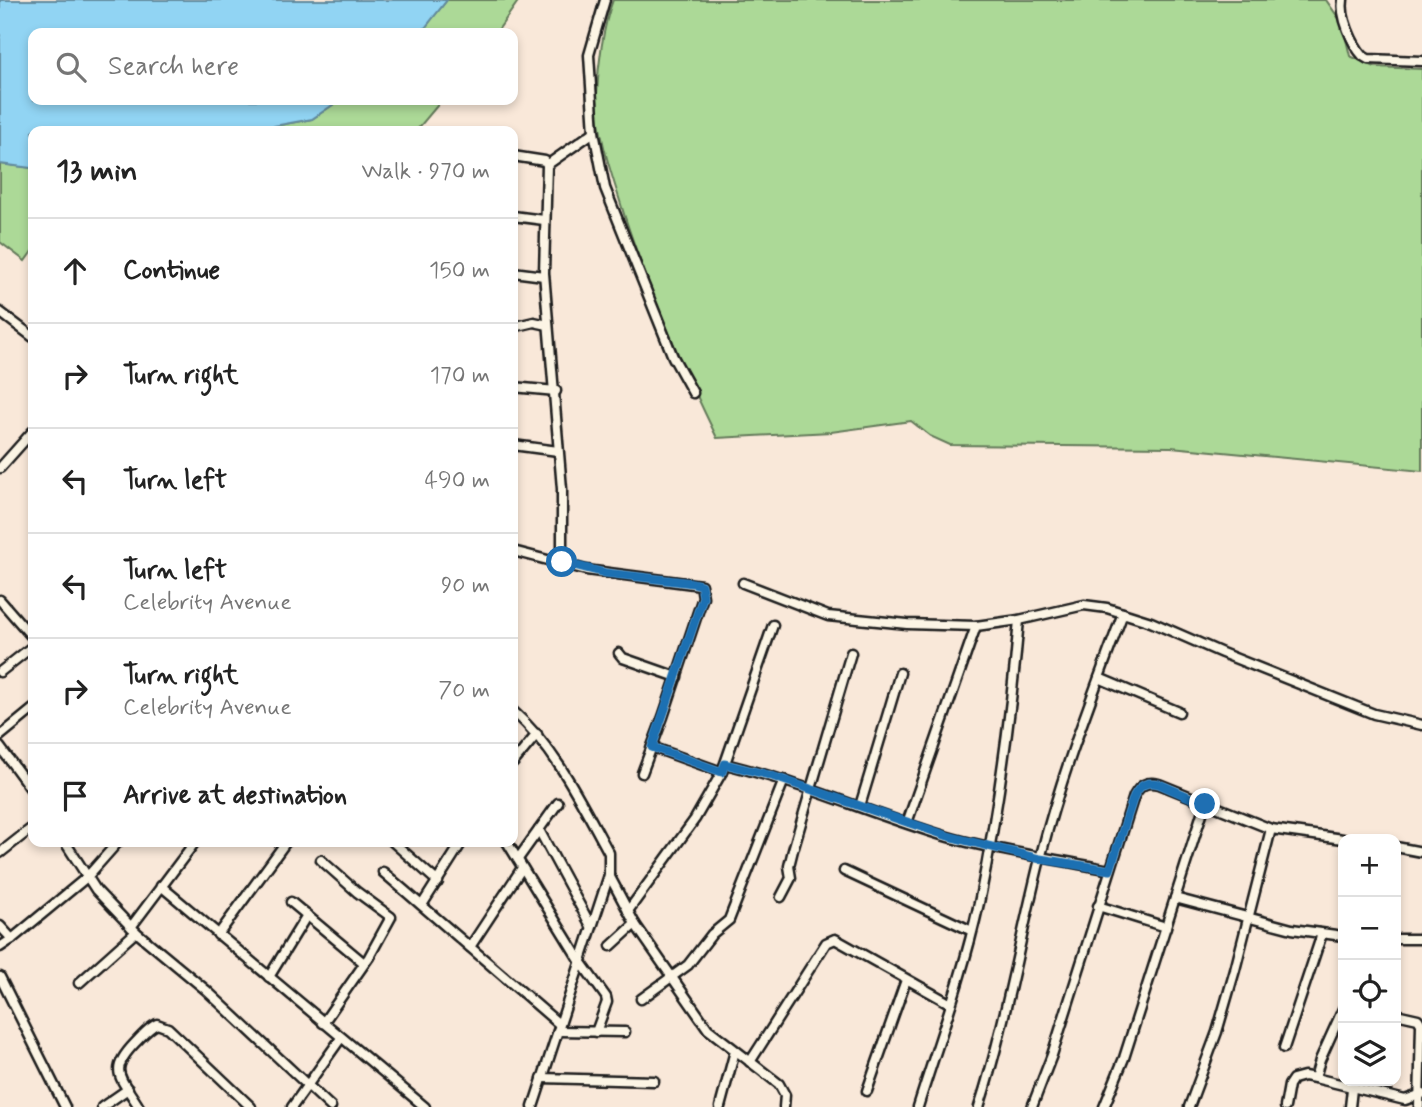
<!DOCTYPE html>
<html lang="en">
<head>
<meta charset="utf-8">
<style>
  :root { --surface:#fff; --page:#f2f2f2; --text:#222; --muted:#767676; --line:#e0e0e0 }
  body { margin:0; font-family:Mynerve,sans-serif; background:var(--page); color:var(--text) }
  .controls { position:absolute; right:21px; bottom:21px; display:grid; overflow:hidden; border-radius:14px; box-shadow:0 4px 10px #0003 }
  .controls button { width:63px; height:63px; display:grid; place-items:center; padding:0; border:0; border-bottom:2px solid var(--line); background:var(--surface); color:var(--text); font:35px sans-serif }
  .stop { position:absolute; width:21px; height:21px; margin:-16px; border:5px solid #1f6fb2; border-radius:50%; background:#fff }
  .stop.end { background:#1f6fb2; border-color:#fff; box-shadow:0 2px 7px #0008 }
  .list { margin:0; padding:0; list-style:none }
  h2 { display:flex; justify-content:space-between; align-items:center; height:91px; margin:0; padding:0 28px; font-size:30px }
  h2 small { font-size:23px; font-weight:400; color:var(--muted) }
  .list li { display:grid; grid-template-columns:46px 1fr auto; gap:21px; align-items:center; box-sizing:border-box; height:105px; padding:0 28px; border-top:2px solid var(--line) }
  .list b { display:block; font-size:26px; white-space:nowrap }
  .list p { margin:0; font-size:23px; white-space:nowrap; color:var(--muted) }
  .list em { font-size:23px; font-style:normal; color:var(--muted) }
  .icon { flex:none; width:38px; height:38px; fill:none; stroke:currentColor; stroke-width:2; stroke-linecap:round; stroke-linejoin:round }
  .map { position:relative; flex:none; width:1422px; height:1107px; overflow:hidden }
  .search { position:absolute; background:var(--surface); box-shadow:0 4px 10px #0003; left:28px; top:28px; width:490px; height:77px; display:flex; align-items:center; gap:18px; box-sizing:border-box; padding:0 24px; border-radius:14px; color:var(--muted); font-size:26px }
  .panel { position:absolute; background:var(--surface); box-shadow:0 4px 10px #0003; left:28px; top:126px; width:490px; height:721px; border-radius:14px }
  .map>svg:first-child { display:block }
</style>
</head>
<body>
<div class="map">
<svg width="1422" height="1107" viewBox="0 0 1422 1107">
  <rect width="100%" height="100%" fill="#f9e8d9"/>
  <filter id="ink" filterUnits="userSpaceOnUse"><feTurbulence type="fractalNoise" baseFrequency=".0143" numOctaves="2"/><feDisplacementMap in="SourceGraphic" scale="14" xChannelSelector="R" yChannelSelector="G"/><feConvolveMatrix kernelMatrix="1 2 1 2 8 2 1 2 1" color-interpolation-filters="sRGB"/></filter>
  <g filter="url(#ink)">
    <!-- green -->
    <g fill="#acd997" stroke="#647a5a" stroke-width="2">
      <path d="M447 0H519L496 33H421Z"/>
      <path d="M613 0H1326L1342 23 1350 56 1375 67 1422 69V471L1171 447 950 445 930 436 911 421 831 432 717 438C679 360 644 281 619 198 609 167 596 126 597 94 598 66 603 26 613 0Z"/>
      <path d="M340 100H442L416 131H247L312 119Z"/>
      <path d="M0 164 33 168V250L25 261 0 242Z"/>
    </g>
    <!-- water -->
    <path fill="#91d4f3" stroke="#628a9d" stroke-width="2" d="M0 0H447L421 33H33V100H340L312 119 247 131H33V168H31L0 164Z"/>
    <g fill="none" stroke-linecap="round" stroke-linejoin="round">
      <defs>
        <g id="street">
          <path d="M605 0 589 55 594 132 605 188 673 357 693 393"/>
          <path d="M1343 0C1340 16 1352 44 1363 56L1368 59 1422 61"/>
          <path d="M513 156 545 161 547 165"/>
          <path d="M513 216 544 220"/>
          <path d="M513 272 544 276"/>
          <path d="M0 312 33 337"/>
          <path d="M513 327 534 322 548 325"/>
          <path d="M513 387 556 391"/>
          <path d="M513 445 558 451"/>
          <path d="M0 468 33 431"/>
          <path d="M513 551 586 570 701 585 703 597 663 717 642 773"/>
          <path d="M562 562V489L544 273 547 165 594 132"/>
          <path d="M743 583 828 616 907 624 976 626 1019 620 1084 605 1107 608 1151 622 1222 653 1374 714 1422 725"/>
          <path d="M0 600 33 638"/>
          <path d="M619 653 623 658 677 677"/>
          <path d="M0 672 33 646"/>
          <path d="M1099 678 1179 712"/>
          <path d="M513 711C557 750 581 802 609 853V875L533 1107"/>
          <path d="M0 736 33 709"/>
          <path d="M0 747 33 792"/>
          <path d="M652 747 722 772"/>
          <path d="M513 763 537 734"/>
          <path d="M725 764C801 782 873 815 948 837 1001 852 1056 859 1110 870"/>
          <path d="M860 806 900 673"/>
          <path d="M907 823 976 626"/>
          <path d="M539 830 591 926"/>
          <path d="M65 842 96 890 136 932 206 990 331 1107"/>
          <path d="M393 842 438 882"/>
          <path d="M507 842 580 961 606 997 607 1002 596 1032"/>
          <path d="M1396 847 1422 852"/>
          <path d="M0 853 33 827"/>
          <path d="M518 859 558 803"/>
          <path d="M321 860 357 892 391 917 369 957 323 1023"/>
          <path d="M844 871 972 931"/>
          <path d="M383 872 559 1024"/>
          <path d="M609 875 635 924 708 1029 779 1084 785 1095 784 1107"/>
          <path d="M161 886 425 1107"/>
          <path d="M781 897 791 878 789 866 793 850 851 653"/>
          <path d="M1175 898 1292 929 1343 936"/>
          <path d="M291 902 364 963"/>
          <path d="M422 905 462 842"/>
          <path d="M1098 906 1166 927"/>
          <path d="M628 911 695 819 722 772 773 625"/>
          <path d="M0 926 12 939"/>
          <path d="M131 927 195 842"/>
          <path d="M218 935 286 842"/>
          <path d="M1396 939H1422"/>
          <path d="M611 946 635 924"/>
          <path d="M0 947 12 939 87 877 118 842"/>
          <path d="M470 947 522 868"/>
          <path d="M0 977 65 1107"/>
          <path d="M269 977 307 915"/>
          <path d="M79 983 136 932"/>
          <path d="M641 999 688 965 712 934 729 920 784 780"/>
          <path d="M1343 1009 1320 1060 1315 1078 1405 1100 1422 1094"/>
          <path d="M1396 1014 1418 1019 1421 1024 1419 1107"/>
          <path d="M558 1031 625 1032"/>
          <path d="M1284 1048 1322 934"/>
          <path d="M750 1062 826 943 835 939 951 1004"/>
          <path d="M542 1078 654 1081"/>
          <path d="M867 1091 906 980"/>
          <path d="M102 1107 128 1089"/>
          <path d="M139 1107C121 1077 107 1072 135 1043 142 1036 148 1028 157 1024L168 1028 251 1107"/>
          <path d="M292 1107 341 1038"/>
          <path d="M720 1107 735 1051"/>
          <path d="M918 1107C939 1040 964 972 979 903 998 810 1011 714 1019 620"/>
          <path d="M979 1107C1005 1026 1019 942 1040 859 1061 775 1093 694 1123 613"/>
          <path d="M1032 1107 1052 1055 1134 796C1140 785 1146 781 1159 784L1271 829 1343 839"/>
          <path d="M1104 1107 1124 1058 1205 804"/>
          <path d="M1189 1107 1217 1032 1235 970 1271 829"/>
          <path d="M1285 1107 1289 1085 1293 1079 1304 1076 1315 1078"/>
          <path d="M1350 1107 1352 1089"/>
        </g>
      </defs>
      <!-- street casing -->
      <use href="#street" stroke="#1c1c1c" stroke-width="13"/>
      <!-- street -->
      <use href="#street" stroke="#fcf5e5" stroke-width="8"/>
    </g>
  </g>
  <g fill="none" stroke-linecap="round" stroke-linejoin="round" filter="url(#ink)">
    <!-- route -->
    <path stroke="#1f6fb2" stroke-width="9" d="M562 562 605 573 693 583 701 585 703 597 652 747 722 772 725 764 769 775 948 836 1040 859 1110 870 1134 796C1140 785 1146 781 1159 784L1205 804"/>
  </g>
</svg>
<div class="controls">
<button>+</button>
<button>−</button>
<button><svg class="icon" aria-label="locate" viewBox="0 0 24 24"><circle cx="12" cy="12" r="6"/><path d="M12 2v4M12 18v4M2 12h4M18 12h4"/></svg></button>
<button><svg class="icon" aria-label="layers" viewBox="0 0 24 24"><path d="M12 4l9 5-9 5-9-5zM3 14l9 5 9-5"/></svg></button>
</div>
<div class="stop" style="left:562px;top:562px"></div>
<div class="stop end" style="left:1205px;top:804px"></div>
<div class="search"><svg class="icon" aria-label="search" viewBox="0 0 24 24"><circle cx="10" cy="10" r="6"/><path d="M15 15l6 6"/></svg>Search here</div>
<section class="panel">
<h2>13 min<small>Walk · 970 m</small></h2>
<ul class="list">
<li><svg class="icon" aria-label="ahead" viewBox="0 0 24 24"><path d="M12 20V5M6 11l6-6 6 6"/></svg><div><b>Continue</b></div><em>150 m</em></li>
<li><svg class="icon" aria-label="right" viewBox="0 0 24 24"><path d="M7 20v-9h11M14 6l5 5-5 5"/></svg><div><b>Turn right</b></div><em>170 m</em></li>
<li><svg class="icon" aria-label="left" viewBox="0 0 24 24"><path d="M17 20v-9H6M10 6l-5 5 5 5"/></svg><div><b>Turn left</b></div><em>490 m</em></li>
<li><svg class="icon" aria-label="left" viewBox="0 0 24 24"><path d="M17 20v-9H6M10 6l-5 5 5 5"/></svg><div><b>Turn left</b><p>Celebrity Avenue</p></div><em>90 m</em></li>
<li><svg class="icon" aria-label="right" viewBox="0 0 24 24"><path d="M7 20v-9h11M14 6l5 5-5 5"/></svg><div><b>Turn right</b><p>Celebrity Avenue</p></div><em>70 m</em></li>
<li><svg class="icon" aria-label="arrive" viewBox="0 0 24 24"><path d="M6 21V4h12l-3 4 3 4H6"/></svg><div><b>Arrive at destination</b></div></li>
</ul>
</section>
</div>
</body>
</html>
